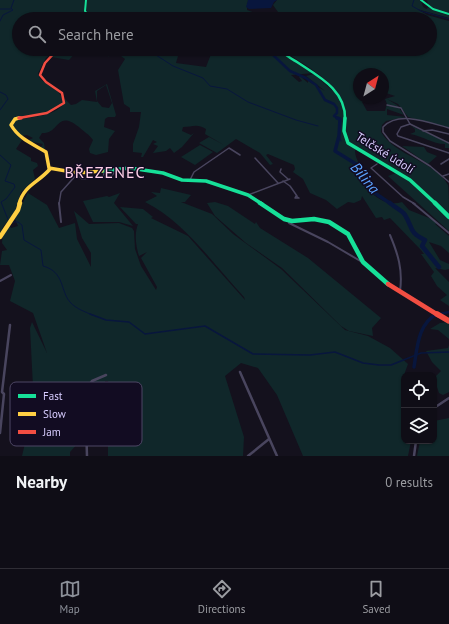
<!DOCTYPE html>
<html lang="en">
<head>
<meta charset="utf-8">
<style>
  :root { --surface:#0f0d16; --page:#1d1b23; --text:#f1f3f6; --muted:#9b9ca1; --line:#2f2d35; --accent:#8c9099 }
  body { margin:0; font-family:"PT Sans",sans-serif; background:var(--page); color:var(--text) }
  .controls { position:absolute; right:12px; bottom:12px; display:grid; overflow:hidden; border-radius:8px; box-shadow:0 1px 3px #0004 }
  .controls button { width:36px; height:36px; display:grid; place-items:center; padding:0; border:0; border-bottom:1px solid var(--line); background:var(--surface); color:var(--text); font:20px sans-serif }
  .compass { position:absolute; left:353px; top:68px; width:36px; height:36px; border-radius:50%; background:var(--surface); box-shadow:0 1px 3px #0004; rotate:36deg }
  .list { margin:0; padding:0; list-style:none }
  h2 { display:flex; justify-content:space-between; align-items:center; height:52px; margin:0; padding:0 16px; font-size:17px }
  h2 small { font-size:13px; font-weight:400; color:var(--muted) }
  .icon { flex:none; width:22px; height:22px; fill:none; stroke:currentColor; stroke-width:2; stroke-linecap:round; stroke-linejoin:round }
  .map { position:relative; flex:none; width:449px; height:456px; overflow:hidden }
  .search { position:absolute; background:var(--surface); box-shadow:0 1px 3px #0004; left:12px; right:12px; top:12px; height:44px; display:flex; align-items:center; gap:10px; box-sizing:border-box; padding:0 14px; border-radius:22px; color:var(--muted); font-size:15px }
  .sheet { height:112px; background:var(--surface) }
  nav { display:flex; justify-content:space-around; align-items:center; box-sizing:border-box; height:56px; border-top:1px solid var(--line); background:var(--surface); font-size:11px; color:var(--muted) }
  nav a { display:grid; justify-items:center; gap:2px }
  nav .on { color:var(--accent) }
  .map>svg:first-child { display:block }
</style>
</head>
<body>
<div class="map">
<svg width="449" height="456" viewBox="0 0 449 456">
  <rect width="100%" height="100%" fill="#14111d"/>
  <!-- green -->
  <g fill="#10272a" fill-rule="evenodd">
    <path d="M0 0H85L84 11 90 19H19V49H57L46 58 38 73C39 85 61 85 63 102 51 121 20 109 10 123L11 129 22 140 16 149 31 158V161L37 163 38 166 33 170 35 179 21 192 15 212 3 227 0 234Z"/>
    <path d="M86 0H248L247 10 261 15 262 19H92L86 12Z"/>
    <path d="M277 0H420C423 4 421 7 427 9L428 7 449 14V18L417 9 427 15 449 21V128L408 117 398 104 387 99 397 105 404 115 387 109V115L406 117 386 121 382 125 381 132C396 157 434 160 448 185 449 192 449 208 449 216 423 185 391 168 357 149L355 150C355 157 358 161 361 168 363 174 365 183 369 189 376 200 390 206 402 202L409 210 434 220 437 223 435 224 449 236V253L441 246 429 242 440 260 449 264V269L445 270 435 268 449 282V306L440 300 447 295 437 286 431 276 434 272 421 254H424L421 250 390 218 384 220 382 217 376 218 362 196 361 200 354 203 348 202 337 209 326 200 310 193 303 179 293 172 295 169 294 165 268 154 266 155 273 164 270 165 260 153 236 139 217 153 199 143 209 137 224 145 205 134 206 129C197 123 192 127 183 127L182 131 191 135 194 133 182 147 174 153 170 148 166 151 153 153 158 146 153 144 157 142 153 140 143 157H141L142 153 133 152V144L139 127 141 112H130V108L124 104 118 70 125 59 113 50 108 57 109 49H180L176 63 206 67 213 49H267L276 56 284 54 314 73 291 75 299 82 302 81 299 77 300 76 308 83V81L325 91 306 76 314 74 336 94H338C325 75 303 64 285 52L283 49H430V19H279L278 12 273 5ZM359 74H383V92L395 96 385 99 387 104 385 111H367L362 102H364L359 98Z"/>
    <path d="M427 0H449V13L433 8 428 4Z"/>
    <path d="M78 49H79L69 60 51 57 58 51 73 52Z"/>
    <path d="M107 84 116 115 115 117H108L105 119 104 127 115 131 109 139 108 152 96 155 90 153 89 149 93 140C89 134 84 132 79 127 56 109 60 134 42 133L39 138 44 143 45 150 38 147H41L43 144 27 141 33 138 27 135 21 136 12 127 14 120C28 117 62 117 65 99L71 105 76 104 82 100 97 102 95 91ZM106 85 112 103 109 108 102 107 97 101V91Z"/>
    <path d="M411 126 446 141 449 143V148H445V144C432 144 423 136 410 134L415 132V129Z"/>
    <path d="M200 145 213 152 195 165 181 157Z"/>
    <path d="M402 146 424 147 427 152 437 156 428 164Z"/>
    <path d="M396 173C417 184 434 201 449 219V231L388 176Z"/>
    <path d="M161 188 191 195 185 202H181L212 214 233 234 281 269 345 330 368 336 390 348 408 364 404 375V441H411L408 456H303L277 395 258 368 241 363 225 376 244 437 243 456H108V430L111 427 108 381H105L107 411 70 452V456H22L34 406 30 328 32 322 47 353 33 313 10 301 15 281 9 265H0L2 251 7 250 2 243 3 233 9 225 11 228 18 226 15 219 29 190 28 193 47 205 59 228 75 223 77 239 91 267V253L82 238 74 211 89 224 119 223 132 228 134 231 135 249 141 266 156 290 157 287 141 258 147 252 139 256C136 246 134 235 138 224H136L120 207 143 209 153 217 151 218 188 236 245 300 244 297C213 264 185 222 145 202L157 196 151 192 160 193Z"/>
    <path d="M120 193 114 203 133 226 119 222H93L83 201 107 196 109 197Z"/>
    <path d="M215 202 228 206 255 224 256 222 260 228 308 258 381 318 372 328 373 336 349 331 341 326 282 268 246 243 215 216 207 203Z"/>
    <path d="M449 322V339L438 330 430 329 440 323Z"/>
    <path d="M449 345V392L443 395 439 393 434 378 441 371 432 362 426 351 448 348Z"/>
    <path d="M449 418V456H417L420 441H434V421Z"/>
  </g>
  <!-- water -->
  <path fill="#08163d" d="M248 0H277L274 2 271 8 249 9 246 7Z"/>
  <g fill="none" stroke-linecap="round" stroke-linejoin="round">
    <!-- stream-far1 -->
    <g stroke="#08163d" stroke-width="1">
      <path d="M414 0 412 6 421 11 449 19"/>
      <path d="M0 9H11"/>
      <path d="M0 21 3 15 13 10 11 8 14 0"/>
      <path d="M156 55 173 66 203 78 210 86 227 89 248 102 296 120 318 126"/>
      <path d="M0 92 6 95 8 99 0 110"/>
      <path d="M339 136 341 141"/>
      <path d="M0 155 11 165 5 181 14 184 15 187 6 199 1 202 9 222"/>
      <path d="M12 222H18L22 225 24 240 41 250 43 266C65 272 60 291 70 302 76 309 84 311 92 315"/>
    </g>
    <!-- stream -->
    <path stroke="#08163d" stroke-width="1.5" d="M90 314 106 320 129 322 145 334 205 326 253 354 310 355 335 352 363 363 379 365H391L421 353 449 352"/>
    <!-- canal-far1 -->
    <path stroke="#08163d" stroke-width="2.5" d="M435 315 449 312"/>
    <!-- canal -->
    <path stroke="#08163d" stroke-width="3.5" d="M414 367C417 349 418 323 437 314"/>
    <!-- river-far3 -->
    <g stroke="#08163d" stroke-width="2">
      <path d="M262 15 263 19"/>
      <path d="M273 52 276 49"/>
    </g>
    <!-- river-far2 -->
    <path stroke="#08163d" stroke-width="2.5" d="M274 51 272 54 290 71 306 78 316 85 325 100 334 104 337 108V113L334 116 339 119"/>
    <!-- river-far1 -->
    <path stroke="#08163d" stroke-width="3.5" d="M337 118 340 119 339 136 335 151 356 164 365 176 372 191 391 204"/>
    <!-- river -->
    <path stroke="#08163d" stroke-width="4.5" d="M390 203C394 207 402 210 405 215 413 228 409 233 425 240L422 246 439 267"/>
    <!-- street-far2 -->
    <g stroke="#49455e" stroke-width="1.5">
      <path d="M387 105 401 108 410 124 401 127 397 134 398 136 449 153"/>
      <path d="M410 124 449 143"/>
      <path d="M449 128C430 123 399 110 383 127V132L390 141 430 166 449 182"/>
      <path d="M423 131 432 130 449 134"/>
      <path d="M255 158 278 183"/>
      <path d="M377 164 371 168 403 197 415 204"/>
      <path d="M441 164 449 159"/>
      <path d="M281 169 280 172 288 179"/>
      <path d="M78 175 82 179 103 177 105 170"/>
      <path d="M443 176 449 174"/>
      <path d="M103 177 112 176 116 169"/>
      <path d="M190 180 194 172 229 148 240 155"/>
      <path d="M283 181 290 186 297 196"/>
      <path d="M248 195 290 179"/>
      <path d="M296 196 299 198H295Z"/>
      <path d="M59 204 61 192 78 173"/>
    </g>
    <!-- street-far1 -->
    <g stroke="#49455e" stroke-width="2">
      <path d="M59 203 61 222"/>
      <path d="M413 203 449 233"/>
      <path d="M288 220 289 223 328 242 362 262"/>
      <path d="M390 235C398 254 403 270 400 291"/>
      <path d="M0 281 11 275"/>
    </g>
    <!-- street -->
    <g stroke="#49455e" stroke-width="2.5">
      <path d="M240 372 277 456"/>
      <path d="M434 408 449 398"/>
      <path d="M0 433 4 394 2 392 10 325"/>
      <path d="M87 456 85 391 92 381 106 375"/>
      <path d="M248 456 269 439"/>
      <path d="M414 456 416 441"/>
    </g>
    <!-- fast-far3 -->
    <g stroke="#16e098" stroke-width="2">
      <path d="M86 0 85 11 91 19"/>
      <path d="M421 0 433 9 449 14"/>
      <path d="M281 49 283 52"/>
    </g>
    <!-- fast-far2 -->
    <path stroke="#16e098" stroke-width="2.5" d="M282 51C286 56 292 59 297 62 318 76 346 90 345 119"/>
    <!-- fast-far1 -->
    <g stroke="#16e098" stroke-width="3.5">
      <path d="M345 118 344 131 348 143 410 180 436 204"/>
      <path d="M102 171 130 168 163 173 182 180 206 181 248 195 262 204"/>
    </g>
    <!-- fast -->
    <g stroke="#16e098" stroke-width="4.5">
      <path d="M260 203 284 219 292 221 314 219 329 222 348 234 363 262 388 284"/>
      <path d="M435 203 449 217"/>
    </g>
    <!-- slow-far2 -->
    <path stroke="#ffcf43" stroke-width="2.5" d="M16 119 19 118"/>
    <!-- slow-far1 -->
    <g stroke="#ffcf43" stroke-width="3.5">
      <path d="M19 118 15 119 11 125C19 139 33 144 46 152L49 168 78 173 102 171"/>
      <path d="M19 204C24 185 38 183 50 169"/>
    </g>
    <!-- slow -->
    <path stroke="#ffcf43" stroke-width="4.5" d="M0 237 18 210 20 203"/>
    <!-- jam-far4 -->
    <path stroke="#f24e42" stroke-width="2" d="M55 52 58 49"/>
    <!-- jam-far3 -->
    <path stroke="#f24e42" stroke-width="2.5" d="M19 118 47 113 64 103 62 93 46 82 40 75 45 63 56 51"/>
    <!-- jam-far2 -->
    <path stroke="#f24e42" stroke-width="3.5" d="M19 118H21"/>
    <!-- jam-far1 -->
    <path stroke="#f24e42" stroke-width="4.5" d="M388 284 438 315"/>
    <!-- jam -->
    <path stroke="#f24e42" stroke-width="5.5" d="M437 314 449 321"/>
  </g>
  <g text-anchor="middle" stroke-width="3" stroke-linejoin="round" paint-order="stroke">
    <!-- far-street labels -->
    <g font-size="12" fill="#d8cdff" stroke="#120c22">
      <text transform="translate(385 153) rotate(32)" y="4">Telčské údolí</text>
    </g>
    <!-- water labels -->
    <g font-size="15" font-style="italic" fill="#5ba3ff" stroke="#120c22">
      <text transform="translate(365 178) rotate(50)" y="5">Bílina</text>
    </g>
    <!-- quarter labels -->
    <g font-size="16" letter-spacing="1" fill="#ffcfe9" stroke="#120c22">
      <text x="105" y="178">BŘEZENEC</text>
    </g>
  </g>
  <!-- legend -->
  <rect x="10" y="382" width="132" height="64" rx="6" fill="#120c22" stroke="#4d4664" stroke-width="1"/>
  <rect x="18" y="394" width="18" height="4" fill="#16e098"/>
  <rect x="18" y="412" width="18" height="4" fill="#ffcf43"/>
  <rect x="18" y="430" width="18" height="4" fill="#f24e42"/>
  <g font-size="11" fill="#d8cdff">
    <text x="43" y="400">Fast</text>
    <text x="43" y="418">Slow</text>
    <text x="43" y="436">Jam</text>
  </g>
</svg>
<div class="controls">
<button><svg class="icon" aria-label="locate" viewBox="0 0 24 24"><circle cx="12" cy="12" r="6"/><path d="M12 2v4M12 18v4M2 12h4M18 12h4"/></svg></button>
<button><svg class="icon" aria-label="layers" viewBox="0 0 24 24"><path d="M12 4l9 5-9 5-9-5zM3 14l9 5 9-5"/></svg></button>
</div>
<svg class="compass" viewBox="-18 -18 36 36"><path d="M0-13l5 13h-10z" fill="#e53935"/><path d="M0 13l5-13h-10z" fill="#9b9ca1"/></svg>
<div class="search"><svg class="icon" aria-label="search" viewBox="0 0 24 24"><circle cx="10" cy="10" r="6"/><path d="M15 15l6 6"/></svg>Search here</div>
</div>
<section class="sheet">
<h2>Nearby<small>0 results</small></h2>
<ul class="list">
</ul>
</section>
<nav>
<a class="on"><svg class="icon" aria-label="map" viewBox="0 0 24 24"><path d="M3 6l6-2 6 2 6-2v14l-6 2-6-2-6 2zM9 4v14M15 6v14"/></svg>Map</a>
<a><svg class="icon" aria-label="directions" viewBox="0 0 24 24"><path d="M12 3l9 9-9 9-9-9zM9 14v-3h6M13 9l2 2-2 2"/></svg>Directions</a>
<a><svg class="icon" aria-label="saved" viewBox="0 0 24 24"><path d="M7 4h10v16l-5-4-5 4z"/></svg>Saved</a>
</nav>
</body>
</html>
